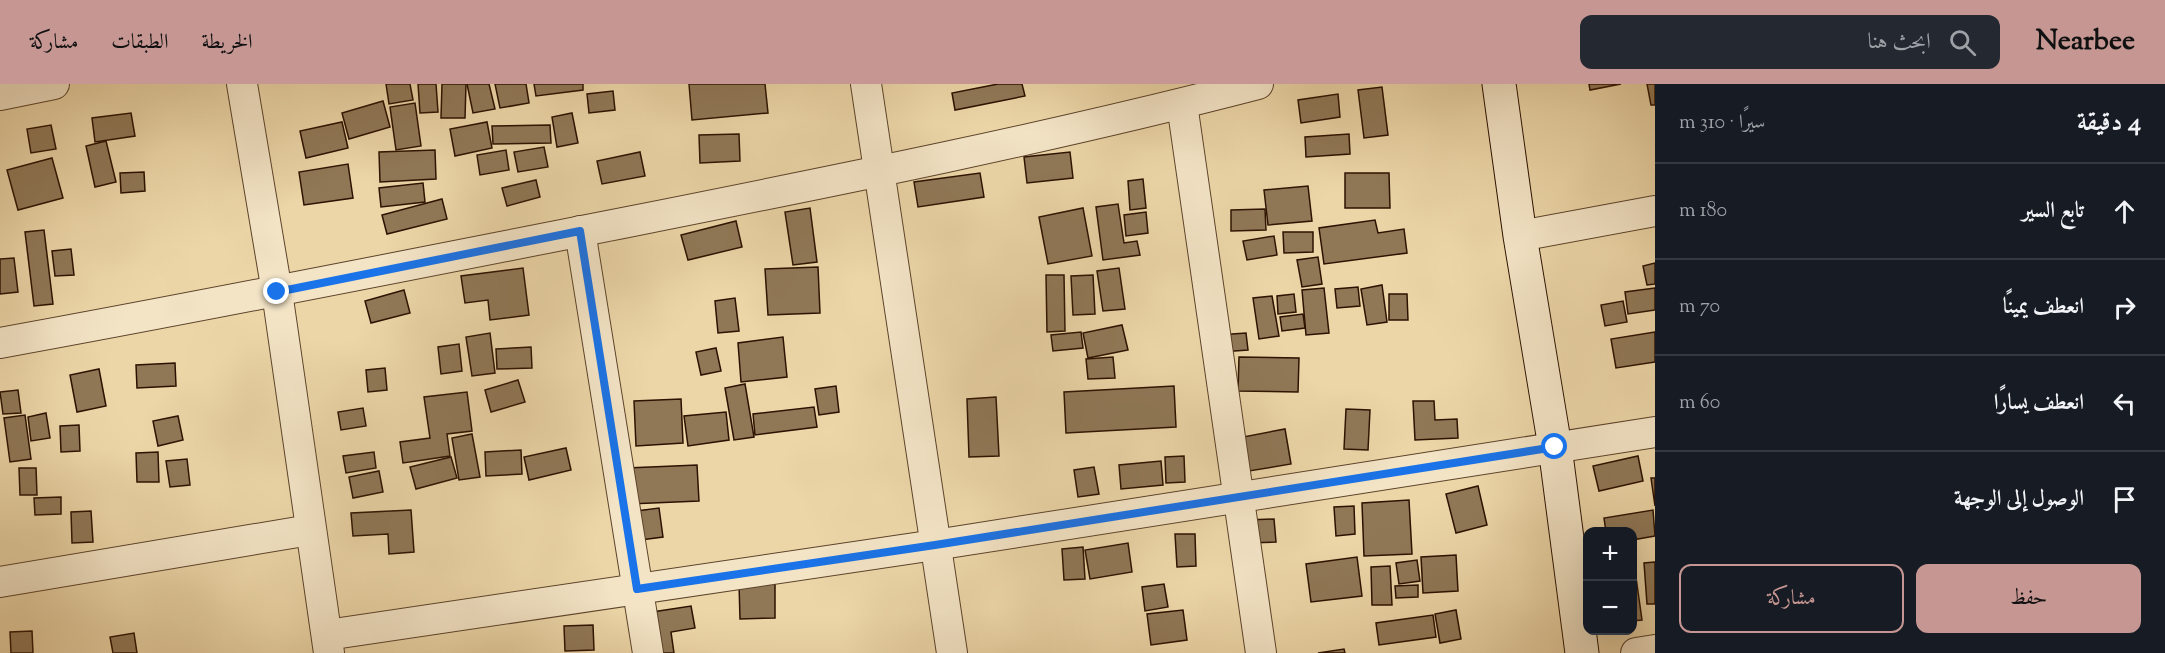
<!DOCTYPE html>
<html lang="ar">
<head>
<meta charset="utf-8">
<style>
  :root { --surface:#171b24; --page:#242831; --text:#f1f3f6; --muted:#9ea1a6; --line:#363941; --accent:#c59692 }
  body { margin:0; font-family:"Sorts Mill Goudy",Amiri,serif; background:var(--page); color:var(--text); direction:rtl }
  .controls { position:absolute; right:18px; bottom:18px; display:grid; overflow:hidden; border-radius:12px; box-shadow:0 6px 24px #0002 }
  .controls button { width:54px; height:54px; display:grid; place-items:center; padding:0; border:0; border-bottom:2px solid var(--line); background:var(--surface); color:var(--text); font:30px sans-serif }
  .stop { position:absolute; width:18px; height:18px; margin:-14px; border:4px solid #1a73e8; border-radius:50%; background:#fff }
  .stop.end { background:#1a73e8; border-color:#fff; box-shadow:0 2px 6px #0008 }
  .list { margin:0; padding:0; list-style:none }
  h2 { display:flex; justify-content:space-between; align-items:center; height:78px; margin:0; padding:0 24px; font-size:26px }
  h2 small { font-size:20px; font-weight:400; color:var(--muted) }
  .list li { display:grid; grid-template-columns:39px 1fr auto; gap:18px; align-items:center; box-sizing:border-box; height:96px; padding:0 24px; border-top:2px solid var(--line) }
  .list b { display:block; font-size:22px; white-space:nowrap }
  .list em { font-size:20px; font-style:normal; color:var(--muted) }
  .actions { display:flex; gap:12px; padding:18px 24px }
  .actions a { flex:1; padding:14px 0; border:2px solid var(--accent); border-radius:12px; text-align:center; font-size:21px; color:var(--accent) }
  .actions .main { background:var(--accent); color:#111 }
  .icon { flex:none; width:33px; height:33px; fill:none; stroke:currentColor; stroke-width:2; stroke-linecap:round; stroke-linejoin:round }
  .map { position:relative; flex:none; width:1655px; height:569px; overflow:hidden; direction:ltr }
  header { display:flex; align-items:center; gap:36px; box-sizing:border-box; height:84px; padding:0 30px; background:var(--accent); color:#111 }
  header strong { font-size:28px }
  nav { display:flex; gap:33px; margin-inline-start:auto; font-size:21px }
  .search { width:420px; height:54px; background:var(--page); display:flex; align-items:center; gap:15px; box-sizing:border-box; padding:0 21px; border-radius:12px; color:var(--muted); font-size:22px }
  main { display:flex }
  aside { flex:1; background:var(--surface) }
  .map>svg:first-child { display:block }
</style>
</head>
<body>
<header>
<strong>Nearbee</strong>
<div class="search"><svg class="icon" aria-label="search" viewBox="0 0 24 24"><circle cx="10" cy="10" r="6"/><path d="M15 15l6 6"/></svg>ابحث هنا</div>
<nav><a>الخريطة</a><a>الطبقات</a><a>مشاركة</a></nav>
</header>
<main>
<aside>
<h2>4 دقيقة<small>سيرًا · 310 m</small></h2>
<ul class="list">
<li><svg class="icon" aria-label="ahead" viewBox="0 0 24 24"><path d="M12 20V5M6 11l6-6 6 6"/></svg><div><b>تابع السير</b></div><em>180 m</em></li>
<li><svg class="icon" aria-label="right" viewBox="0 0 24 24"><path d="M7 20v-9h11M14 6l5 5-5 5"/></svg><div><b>انعطف يمينًا</b></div><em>70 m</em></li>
<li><svg class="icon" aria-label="left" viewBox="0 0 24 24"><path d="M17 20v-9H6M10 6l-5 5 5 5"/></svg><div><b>انعطف يسارًا</b></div><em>60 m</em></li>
<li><svg class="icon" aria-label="arrive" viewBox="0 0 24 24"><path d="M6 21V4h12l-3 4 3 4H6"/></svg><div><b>الوصول إلى الوجهة</b></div></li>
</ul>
<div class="actions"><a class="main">حفظ</a><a>مشاركة</a></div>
</aside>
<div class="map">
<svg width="1655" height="569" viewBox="0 0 1655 569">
  <rect width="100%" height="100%" fill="#ecd6a8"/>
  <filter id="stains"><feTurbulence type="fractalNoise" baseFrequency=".00333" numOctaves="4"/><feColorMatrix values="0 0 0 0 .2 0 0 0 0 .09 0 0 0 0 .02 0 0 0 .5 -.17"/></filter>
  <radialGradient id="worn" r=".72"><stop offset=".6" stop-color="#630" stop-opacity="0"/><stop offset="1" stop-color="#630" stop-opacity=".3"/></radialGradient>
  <!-- building -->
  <g fill="#907857" stroke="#2c1200" stroke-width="1.5">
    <path d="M386 0H410L413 16 389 20Z"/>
    <path d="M418 0H436L438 28 420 29Z"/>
    <path d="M442 0H466L465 34H441Z"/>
    <path d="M467 0H489L495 25 473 29Z"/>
    <path d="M495 0H526L529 19 500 24Z"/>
    <path d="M534 0H583V6L536 12Z"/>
    <path d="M689 0H765L768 29 692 36Z"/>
    <path d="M998 0H1022L1025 12 955 26 952 9Z"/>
    <path d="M1589 0H1621L1590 6Z"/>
    <path d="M1647 0H1655V21H1651Z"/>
    <path d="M1382 3 1388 51 1364 54 1358 6Z"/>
    <path d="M613 7 615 26 589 29 587 10Z"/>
    <path d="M1338 10 1340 33 1301 39 1298 16Z"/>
    <path d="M383 17 390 43 349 55 342 29Z"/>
    <path d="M415 19 421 62 396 66 390 23Z"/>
    <path d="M131 29 135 52 95 58 92 34Z"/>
    <path d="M572 29 578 59 557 63 552 33Z"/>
    <path d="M342 38 348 64 306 74 300 47Z"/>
    <path d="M487 38 492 64 455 72 450 45Z"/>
    <path d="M51 41 56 65 31 69 27 45Z"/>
    <path d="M550 41 551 59 493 60 492 42Z"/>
    <path d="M739 50 740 77 700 79 699 51Z"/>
    <path d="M1349 50 1350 70 1306 73 1305 53Z"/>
    <path d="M106 57 116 98 95 103 86 62Z"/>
    <path d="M544 63 548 83 518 88 514 68Z"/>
    <path d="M435 66 436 95 380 98 379 68Z"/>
    <path d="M506 66 509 86 480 91 477 71Z"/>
    <path d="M640 68 645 92 602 100 597 77Z"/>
    <path d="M1070 68 1073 94 1027 99 1024 73Z"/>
    <path d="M52 74 63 114 18 126 7 86Z"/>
    <path d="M348 80 353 114 304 121 299 88Z"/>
    <path d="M144 88 145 107 121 109 120 89Z"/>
    <path d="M980 89 984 113 918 123 914 98Z"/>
    <path d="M1345 89H1389L1390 124H1345Z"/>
    <path d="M1143 95 1146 124 1130 126 1128 97Z"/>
    <path d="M536 96 540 113 507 122 502 104Z"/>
    <path d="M423 99 425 118 381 123 379 104Z"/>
    <path d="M1308 102 1312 137 1268 141 1264 106Z"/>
    <path d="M442 115 447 135 387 150 382 131Z"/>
    <path d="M1118 120 1124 159 1137 157 1140 171 1103 176 1096 123Z"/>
    <path d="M810 124 817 178 793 181 785 128Z"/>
    <path d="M1083 124 1092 172 1048 180 1039 133Z"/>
    <path d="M1265 125 1266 146 1231 147V126Z"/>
    <path d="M1146 128 1148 149 1126 152 1124 131Z"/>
    <path d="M1375 136 1378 149 1404 145 1407 169 1324 180 1319 144Z"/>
    <path d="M736 137 742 163 688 176 681 151Z"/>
    <path d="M44 146 53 220 34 222 25 148Z"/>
    <path d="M1283 148H1313V168L1284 169Z"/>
    <path d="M1274 152 1277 171 1247 176 1243 157Z"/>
    <path d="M71 165 74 191 55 192 52 167Z"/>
    <path d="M1318 173 1322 200 1302 203 1297 176Z"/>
    <path d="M14 174 18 208 0 210V175Z"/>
    <path d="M1655 179V200L1647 201 1643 182Z"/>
    <path d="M818 183 820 229 768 231 765 185Z"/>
    <path d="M523 184 529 231 490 236 488 216 465 219 461 192Z"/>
    <path d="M1119 184 1125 225 1103 227 1097 187Z"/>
    <path d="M1046 191H1064L1065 247 1047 248Z"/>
    <path d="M1093 191 1095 230 1073 231 1071 192Z"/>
    <path d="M1382 201 1387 238 1367 241 1361 205Z"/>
    <path d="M1358 203 1360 222 1337 224 1335 205Z"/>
    <path d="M1324 204 1329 249 1306 251 1302 206Z"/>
    <path d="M1655 204V226L1628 230 1625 208Z"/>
    <path d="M404 206 410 229 371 239 365 217Z"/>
    <path d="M1294 210 1296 228 1278 230 1277 212Z"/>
    <path d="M1389 210H1407L1408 236H1389Z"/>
    <path d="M1272 212 1279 252 1259 255 1253 214Z"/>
    <path d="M735 214 739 247 718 249 715 217Z"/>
    <path d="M1623 217 1627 238 1605 242 1601 221Z"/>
    <path d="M1303 230 1305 244 1282 247 1280 233Z"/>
    <path d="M1122 241 1128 266 1088 274 1083 249Z"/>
    <path d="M1081 248 1083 264 1053 267 1051 251Z"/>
    <path d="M1655 248V278L1616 284 1611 255Z"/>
    <path d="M490 249 495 289 472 292 466 253Z"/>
    <path d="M1246 249 1248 266 1220 268 1218 251Z"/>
    <path d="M783 253 787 293 741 298 738 259Z"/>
    <path d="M459 260 462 287 441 290 438 263Z"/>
    <path d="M531 263 532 284 497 285 496 265Z"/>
    <path d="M716 264 721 287 701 291 696 268Z"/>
    <path d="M1113 273 1115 294 1088 295 1086 275Z"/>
    <path d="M1239 273 1299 274 1298 308 1238 307Z"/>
    <path d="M175 279 176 302 137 304 136 281Z"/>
    <path d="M385 284 387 306 368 308 366 286Z"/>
    <path d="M99 285 106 322 77 328 70 291Z"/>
    <path d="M518 296 525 318 491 328 485 306Z"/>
    <path d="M745 300 754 353 734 356 725 304Z"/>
    <path d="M836 302 839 328 819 331 815 305Z"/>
    <path d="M1174 302 1176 343 1066 349 1064 308Z"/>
    <path d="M18 306 21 329 3 330 0 308Z"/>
    <path d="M467 308 472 347 447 350 450 372 403 379 400 358 430 354 424 313Z"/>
    <path d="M996 313 999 372 969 373 967 315Z"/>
    <path d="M681 315 683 359 636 362 634 317Z"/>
    <path d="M1413 317H1434L1435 336 1457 335 1458 354 1415 356Z"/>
    <path d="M814 323 817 343 755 351 753 330Z"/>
    <path d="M363 324 366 342 341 346 338 328Z"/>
    <path d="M1346 325 1370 326 1368 366 1344 365Z"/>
    <path d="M726 328 729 356 688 362 684 332Z"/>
    <path d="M46 329 50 354 31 357 28 333Z"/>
    <path d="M25 331 31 375 10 378 4 334Z"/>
    <path d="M178 332 183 356 158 362 153 337Z"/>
    <path d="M79 341 80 367 61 368 60 342Z"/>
    <path d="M1285 345 1291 380 1249 387 1243 353Z"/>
    <path d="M472 350 480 393 459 396 452 354Z"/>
    <path d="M566 364 571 386 529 396 524 373Z"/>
    <path d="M521 366 522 390 486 392 485 368Z"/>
    <path d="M158 368 159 398H137L136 369Z"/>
    <path d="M374 368 376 384 346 389 343 372Z"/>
    <path d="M1184 372 1185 398 1166 399 1165 373Z"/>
    <path d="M1638 372 1643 397 1599 407 1593 382Z"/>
    <path d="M451 373 457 394 416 405 410 383Z"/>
    <path d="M187 375 190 401 170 403 166 377Z"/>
    <path d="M1161 377 1163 401 1121 405 1119 381Z"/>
    <path d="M697 381 699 417 629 420 627 384Z"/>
    <path d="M1094 383 1099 410 1078 413 1074 386Z"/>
    <path d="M19 384H36L37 411H20Z"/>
    <path d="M379 387 383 408 353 414 349 393Z"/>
    <path d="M1651 394H1655V422Z"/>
    <path d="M1478 402 1487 441 1456 449 1446 410Z"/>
    <path d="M61 413V430L35 431 34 414Z"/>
    <path d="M1409 416 1412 470 1364 472 1362 419Z"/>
    <path d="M1354 422 1355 450 1336 452 1334 423Z"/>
    <path d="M659 424 663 453 633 457 629 428Z"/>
    <path d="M411 426 414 468 389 470 388 450 353 452 351 429Z"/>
    <path d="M1653 426 1655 452 1632 456V448H1606L1604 434Z"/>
    <path d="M91 427 93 458 72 459 71 428Z"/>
    <path d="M1274 435 1276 458 1247 459 1246 436Z"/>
    <path d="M1175 450H1195L1196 482 1177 483Z"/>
    <path d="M1128 459 1132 488 1090 495 1085 466Z"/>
    <path d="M1083 463 1085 495 1064 496 1062 465Z"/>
    <path d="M1456 471 1458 507 1423 509 1421 473Z"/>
    <path d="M1357 473 1362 512 1311 518 1306 480Z"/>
    <path d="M1417 476 1420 497 1399 500 1396 479Z"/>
    <path d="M1655 478V520H1647L1644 479Z"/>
    <path d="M1634 479 1642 536 1632 537V480Z"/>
    <path d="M1390 482 1392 521H1372L1371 483Z"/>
    <path d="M775 498V534L740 535 739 499Z"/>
    <path d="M1164 500 1168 523 1145 527 1142 503Z"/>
    <path d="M1418 501V513L1396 514 1395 502Z"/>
    <path d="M691 522 695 544 671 548 674 569H652L646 529Z"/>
    <path d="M1183 526 1187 556 1151 561 1147 530Z"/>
    <path d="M1456 526 1461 555 1440 559 1435 530Z"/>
    <path d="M1433 531 1436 553 1379 561 1376 539Z"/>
    <path d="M593 541 594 566 565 567 564 542Z"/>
    <path d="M32 547 33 569H11L10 548Z"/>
    <path d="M134 549 137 569H113L110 553Z"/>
    <path d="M1344 565 1345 569H1318Z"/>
  </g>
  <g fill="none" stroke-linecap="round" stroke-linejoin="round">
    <defs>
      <g id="street">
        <path d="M242 0 277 208 329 569"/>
        <path d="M866 0 952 569"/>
        <path d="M0 11 54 0"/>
        <path d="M1182 20 1261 569"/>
        <path d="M580 147 648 569"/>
        <path d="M1520 152 1655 127"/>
        <path d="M0 259C210 221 419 179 628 138 839 96 1050 54 1258 0"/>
        <path d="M0 498 310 446"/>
        <path d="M327 551 935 461 1655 348"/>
        <path d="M1636 569 1655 566"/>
      </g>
      <path id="secondary" d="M1499 0 1520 152 1555 363 1582 569"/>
    </defs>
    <!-- street casing -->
    <use href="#street" stroke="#5c432a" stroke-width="32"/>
    <!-- secondary casing -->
    <use href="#secondary" stroke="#2c1200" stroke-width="35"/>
    <!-- street -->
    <use href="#street" stroke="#f3e4c6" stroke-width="30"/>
    <!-- secondary -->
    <use href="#secondary" stroke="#f3e4c6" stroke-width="33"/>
  </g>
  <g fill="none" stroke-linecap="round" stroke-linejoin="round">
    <!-- route -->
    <path stroke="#1a73e8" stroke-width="8" d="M277 208 580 147 637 505 935 461 1555 363"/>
  </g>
  <rect width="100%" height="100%" filter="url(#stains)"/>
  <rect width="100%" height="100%" fill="url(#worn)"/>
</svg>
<div class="controls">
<button>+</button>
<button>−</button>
</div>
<div class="stop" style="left:1555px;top:363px"></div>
<div class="stop end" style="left:277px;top:208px"></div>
</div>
</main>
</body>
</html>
